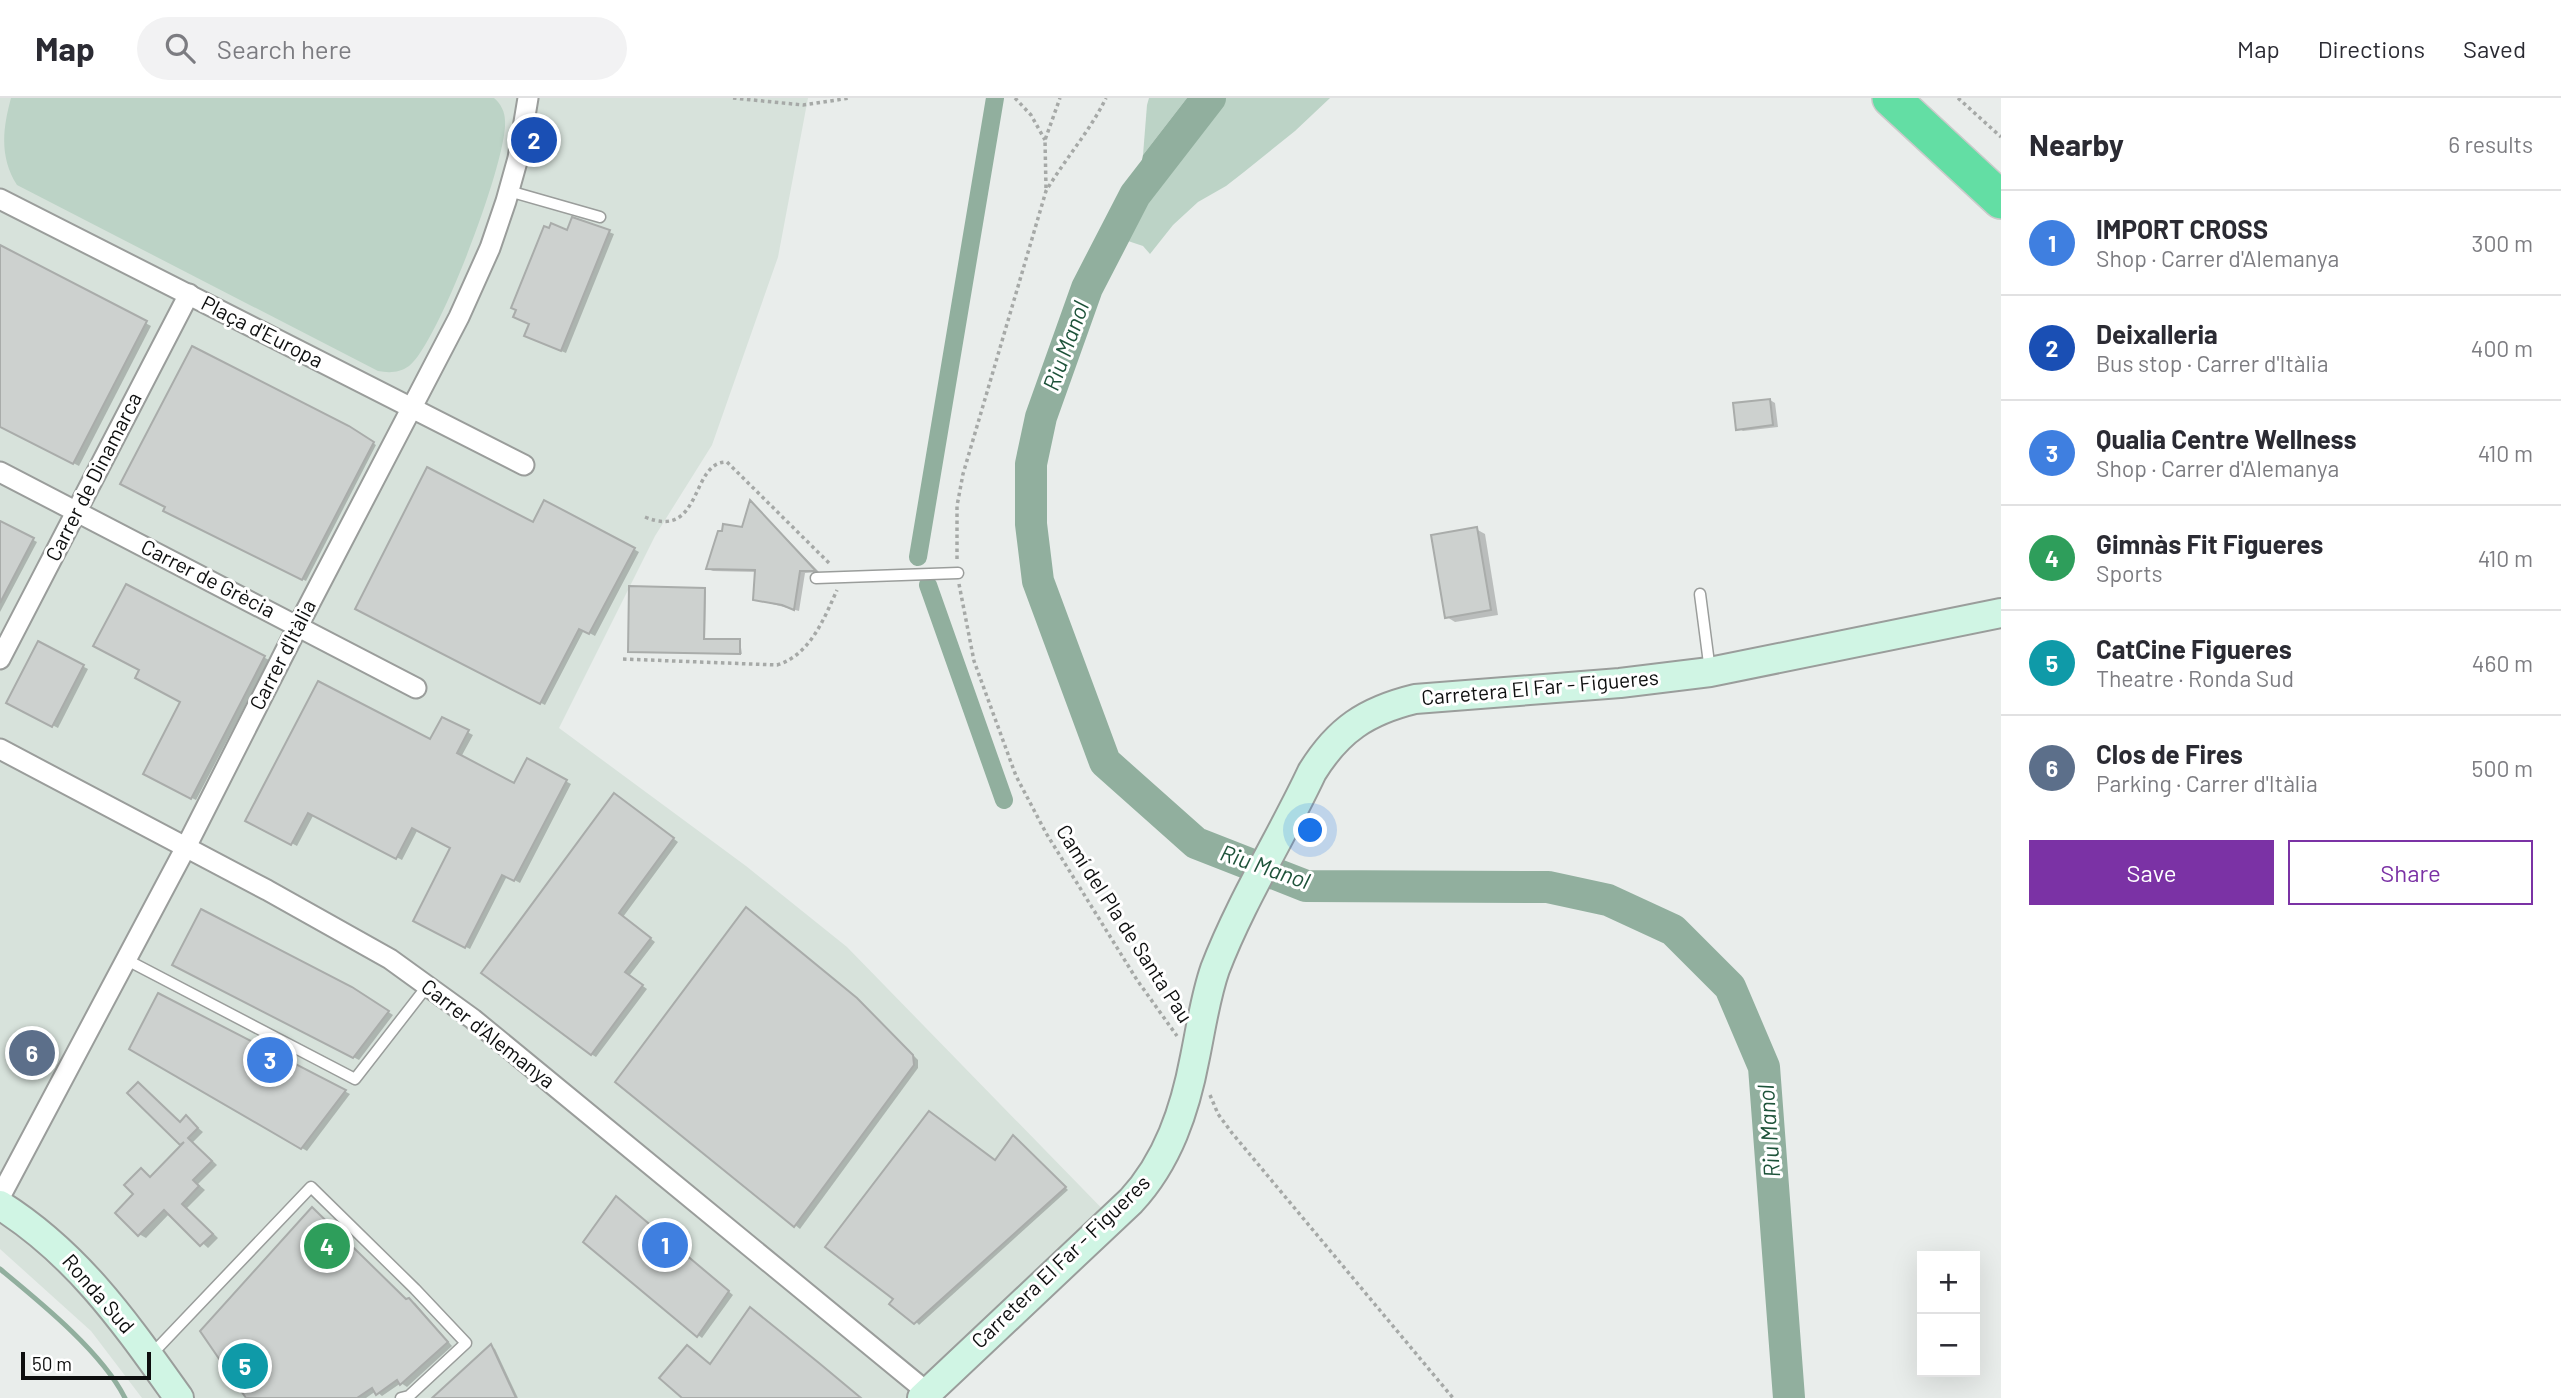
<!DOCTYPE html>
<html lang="en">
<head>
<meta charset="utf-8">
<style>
  :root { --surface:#fff; --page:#f2f2f3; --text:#2b2b33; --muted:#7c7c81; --line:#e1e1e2; --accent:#7b32a5 }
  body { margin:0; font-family:Barlow,sans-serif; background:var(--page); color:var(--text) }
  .controls { position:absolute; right:21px; bottom:21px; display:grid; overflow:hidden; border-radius:0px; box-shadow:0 7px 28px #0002 }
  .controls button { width:63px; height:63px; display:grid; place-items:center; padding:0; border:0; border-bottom:2px solid var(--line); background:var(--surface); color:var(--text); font:35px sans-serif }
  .scale { position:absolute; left:21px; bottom:18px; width:130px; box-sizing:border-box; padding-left:7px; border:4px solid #0d0e0e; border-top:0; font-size:19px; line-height:24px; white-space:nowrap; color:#0d0e0e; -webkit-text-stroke:5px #fff; paint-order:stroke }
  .you { position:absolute; left:1311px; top:733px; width:24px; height:24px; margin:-18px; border:5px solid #fff; border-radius:50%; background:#1a73e8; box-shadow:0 0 0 10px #1a73e833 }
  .badge { display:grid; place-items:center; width:46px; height:46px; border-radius:50%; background:var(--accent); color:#fff; font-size:23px; font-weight:700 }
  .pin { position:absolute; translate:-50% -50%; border:4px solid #fff; box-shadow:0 2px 7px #0006 }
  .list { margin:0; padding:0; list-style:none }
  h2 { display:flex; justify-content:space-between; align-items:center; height:91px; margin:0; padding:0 28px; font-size:30px }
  h2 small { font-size:23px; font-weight:400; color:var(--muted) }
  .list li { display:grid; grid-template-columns:46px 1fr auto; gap:21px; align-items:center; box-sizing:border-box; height:105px; padding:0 28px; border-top:2px solid var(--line) }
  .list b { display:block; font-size:26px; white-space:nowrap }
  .list p { margin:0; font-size:23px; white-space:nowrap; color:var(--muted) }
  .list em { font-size:23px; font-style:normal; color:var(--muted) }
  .actions { display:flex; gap:14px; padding:21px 28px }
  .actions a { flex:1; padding:16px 0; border:2px solid var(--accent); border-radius:0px; text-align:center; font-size:24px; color:var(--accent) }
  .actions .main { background:var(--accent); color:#fff }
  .icon { flex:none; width:38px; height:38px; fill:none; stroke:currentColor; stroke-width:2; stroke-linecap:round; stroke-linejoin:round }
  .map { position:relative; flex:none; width:2001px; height:1300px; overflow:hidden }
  header { display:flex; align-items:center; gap:42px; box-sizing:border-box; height:98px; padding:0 35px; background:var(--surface); border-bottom:2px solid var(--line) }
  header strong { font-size:33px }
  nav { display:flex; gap:38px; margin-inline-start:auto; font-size:24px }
  .search { width:490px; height:63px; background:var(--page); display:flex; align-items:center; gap:18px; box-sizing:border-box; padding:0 24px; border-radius:38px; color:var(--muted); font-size:26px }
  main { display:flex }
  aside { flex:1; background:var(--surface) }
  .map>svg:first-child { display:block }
</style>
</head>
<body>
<header>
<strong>Map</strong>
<div class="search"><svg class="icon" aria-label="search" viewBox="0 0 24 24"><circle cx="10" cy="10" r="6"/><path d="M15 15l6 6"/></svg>Search here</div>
<nav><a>Map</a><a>Directions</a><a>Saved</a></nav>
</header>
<main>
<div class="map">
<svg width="2001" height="1300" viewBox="0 0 2001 1300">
  <rect width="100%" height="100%" fill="#e9edeb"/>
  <!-- built -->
  <path fill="#d7e2db" d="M0 0H808L778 159 712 347 655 438 559 630 746 768 847 849 1119 1128 938 1300H142L91 1233 0 1151Z"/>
  <!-- green -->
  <g fill="#bcd3c6">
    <path d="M11 0H494C501 6 505 14 505 23 508 61 438 246 409 268 399 275 389 275 378 273L17 87C0 60 2 33 11 0Z"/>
    <path d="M1149 0H1187L1143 57 1147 7Z"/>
    <path d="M1224 0H1330L1295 33 1244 74 1226 88 1198 104 1173 127 1150 156 1143 148 1125 142 1159 82Z"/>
  </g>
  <!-- water -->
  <path fill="#91af9e" d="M1187 0H1224L1159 82 1125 142 1143 57Z"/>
  <!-- shadow -->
  <g fill="#0003">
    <path d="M568 134H609L614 136 566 255 531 240Z"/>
    <path d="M0 149 151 228 79 368 0 327Z"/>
    <path d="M1770 302 1775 305 1778 329 1743 333 1738 330Z"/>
    <path d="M348 330 376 347 306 483 168 415Z"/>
    <path d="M545 404 639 454 595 538 584 532 545 607 357 510 534 426Z"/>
    <path d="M751 404 819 474 805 475 799 513 754 501 757 474 713 473 708 471 744 431Z"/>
    <path d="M0 424 37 444 0 514Z"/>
    <path d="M1476 431 1485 436 1498 517 1455 524 1447 519Z"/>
    <path d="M126 488 269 562 196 702 145 676 182 603 141 571Z"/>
    <path d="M704 491 706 493 705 543H740L742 556 632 554Z"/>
    <path d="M39 546 88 571 58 630 8 604Z"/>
    <path d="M442 621 473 637 461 659 515 687 528 663 571 686 520 785 507 778 470 851 415 823 452 749 418 731 402 762 314 716 297 748 248 722 430 643Z"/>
    <path d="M620 700 678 744 623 819 655 844 629 878 647 891 596 959 591 956Z"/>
    <path d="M752 814 862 905 918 962V970L800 1131 618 983Z"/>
    <path d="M175 866 358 894 393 917 359 962Z"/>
    <path d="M159 897 350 996 307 1053 131 950Z"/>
    <path d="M138 986 181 1025 186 1020 203 1034 193 1044 217 1067 198 1086 205 1092 187 1110 218 1140 208 1150 170 1115 146 1140 139 1136 136 1096 141 1072 151 1080 183 1047Z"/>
    <path d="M1017 1042 1068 1092 919 1227 895 1200 995 1064Z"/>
    <path d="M621 1103 733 1197 702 1240 698 1237Z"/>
    <path d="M312 1111 407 1202 415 1205 452 1248 407 1289 401 1285 382 1298 376 1293 366 1300H248Z"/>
    <path d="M491 1248 495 1251 518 1300H434Z"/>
  </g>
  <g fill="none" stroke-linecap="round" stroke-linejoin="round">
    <!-- stream -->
    <path stroke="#91af9e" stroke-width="5" d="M0 1171C40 1204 102 1254 125 1300"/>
    <!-- canal -->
    <g stroke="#91af9e" stroke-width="18">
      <path d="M918 459 995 0"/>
      <path d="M928 487 1004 702"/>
    </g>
    <!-- river -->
    <path stroke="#91af9e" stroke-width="32" d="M1210 0 1135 97 1087 190 1041 319 1031 366V426L1038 483 1105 664 1196 745 1306 788 1548 789 1608 802 1673 832 1730 889 1764 969 1789 1300"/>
  </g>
  <!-- building -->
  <g fill="#cdd1cf" stroke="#a9acaa" stroke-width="2">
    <path d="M572 119 610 132 561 253 524 238 529 226 513 219 516 212 511 210 544 128 549 130 551 125 567 132Z"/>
    <path d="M0 147 147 223 73 366 0 329Z"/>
    <path d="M192 248 349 328 374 344 302 482 163 413 165 409 120 386Z"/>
    <path d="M1770 301 1773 327 1736 332 1733 305Z"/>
    <path d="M427 369 533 424 544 402 635 450 589 536 579 531 540 606 355 511Z"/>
    <path d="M750 402 816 473H800L794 512 782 507 753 502 755 472 706 471 718 433H722L723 426 742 429Z"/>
    <path d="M0 423 34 440 0 505Z"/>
    <path d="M1477 429 1491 512 1445 520 1431 437Z"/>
    <path d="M126 486 265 558 191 701 143 676 180 604 135 580 139 572 93 548Z"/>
    <path d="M629 488 705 490 704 541H740V556L628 554Z"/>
    <path d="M38 543 84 567 52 629 6 605Z"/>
    <path d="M318 583 430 641 442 619 469 632 457 655 514 685 527 660 567 682 514 783 502 777 465 850 413 823 450 750 412 730 396 761 308 715 291 747 245 723Z"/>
    <path d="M614 695 674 740 619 815 651 840 625 874 643 887 591 957 481 875Z"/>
    <path d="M746 809 857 900 913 957 914 967 794 1129 615 984Z"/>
    <path d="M201 811 352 889 389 913 353 960 172 867Z"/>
    <path d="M158 895 346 992 301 1051 129 951Z"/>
    <path d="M138 984 180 1024 186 1017 198 1030 188 1040 212 1063 193 1082 199 1088 182 1106 213 1136 200 1148 164 1112 138 1138 115 1115 133 1096 124 1087 141 1070 150 1079 184 1044 180 1047 127 995Z"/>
    <path d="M929 1013 995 1062 1013 1037 1066 1089 914 1226 889 1206 893 1201 825 1149Z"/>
    <path d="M616 1098 729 1193 697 1239 583 1144Z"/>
    <path d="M312 1109 406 1201 409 1200 448 1244 400 1287 397 1282 376 1297 372 1290 357 1300H246L200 1233Z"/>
    <path d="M750 1209 819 1265 861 1300H682L659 1280 687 1247 710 1266Z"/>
    <path d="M491 1246 516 1300H432Z"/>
  </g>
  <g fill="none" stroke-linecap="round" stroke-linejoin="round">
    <defs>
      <g id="lane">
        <path d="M509 93 600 119"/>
        <path d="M816 480 958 475"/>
        <path d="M1700 496 1710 573"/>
        <path d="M127 862 355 981 428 887"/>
        <path d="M150 1258 311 1089 415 1191 466 1245 409 1298 401 1300"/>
      </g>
      <g id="street">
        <path d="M0 101 524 367"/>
        <path d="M0 374 416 590"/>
        <path d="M0 561 189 196"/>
        <path d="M0 651 267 792 390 861 473 921 927 1294"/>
        <path d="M0 1099 186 749 298 528 459 219 490 150 506 103 518 60 528 0"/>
      </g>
      <g id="secondary">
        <path d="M0 1107C79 1157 126 1226 179 1300"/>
        <path d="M922 1300 1131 1103C1168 1063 1185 1012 1195 959 1201 930 1205 900 1215 871 1241 803 1281 740 1312 674 1338 632 1366 613 1415 601L1620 585 1710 574 2001 515"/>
      </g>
      <path id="highway" d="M1891 0 2001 102"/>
    </defs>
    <!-- lane casing -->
    <use href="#lane" stroke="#9a9d9b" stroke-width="13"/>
    <!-- street casing -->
    <use href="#street" stroke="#9a9d9b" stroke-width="23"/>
    <!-- secondary casing -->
    <use href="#secondary" stroke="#9a9d9b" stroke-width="32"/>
    <!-- highway casing -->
    <use href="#highway" stroke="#cacaca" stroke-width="40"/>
    <!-- path -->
    <g stroke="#a6a9a7" stroke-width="3.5" stroke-dasharray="3.5 3.5" stroke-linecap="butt">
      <path d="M733 0 803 7 850 0"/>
      <path d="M1015 0 1031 17 1045 42"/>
      <path d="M1958 0 2001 39"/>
      <path d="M1046 90 1045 42 1060 0"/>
      <path d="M645 419C703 443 690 363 727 364L831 467"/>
      <path d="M957 461V408L963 376 1046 93C1065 61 1090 33 1106 0"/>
      <path d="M959 486 974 563 1016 678 1046 735 1137 882 1177 938"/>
      <path d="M623 561 777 567C810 557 824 521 837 492"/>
      <path d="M1210 997 1218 1016 1232 1035 1453 1300"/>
    </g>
    <!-- lane -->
    <use href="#lane" stroke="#fff" stroke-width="10"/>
    <!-- street -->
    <use href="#street" stroke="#fff" stroke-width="19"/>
    <!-- secondary -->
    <use href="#secondary" stroke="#d0f5e4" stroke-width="28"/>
    <!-- highway -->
    <use href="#highway" stroke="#63dea4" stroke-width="37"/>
  </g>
  <g text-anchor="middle" stroke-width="6" stroke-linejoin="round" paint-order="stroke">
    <!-- street labels -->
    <g font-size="21" fill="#0d0e0e" stroke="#fff">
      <text transform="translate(262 234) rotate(27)" y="7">Plaça d'Europa</text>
      <text transform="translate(94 379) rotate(-63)" y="7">Carrer de Dinamarca</text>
      <text transform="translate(208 481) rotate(27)" y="7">Carrer de Grècia</text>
      <text transform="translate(283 557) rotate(-63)" y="7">Carrer d'Itàlia</text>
      <text transform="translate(1540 590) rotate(-5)" y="7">Carretera El Far - Figueres</text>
      <text transform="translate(1124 826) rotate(57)" y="7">Camí del Pla de Santa Pau</text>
      <text transform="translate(488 936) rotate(38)" y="7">Carrer d'Alemanya</text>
      <text transform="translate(1061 1164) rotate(-44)" y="7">Carretera El Far - Figueres</text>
      <text transform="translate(98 1196) rotate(49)" y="7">Ronda Sud</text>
    </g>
    <!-- water labels -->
    <g font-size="23" font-style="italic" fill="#1e533a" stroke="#fff">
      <text transform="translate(1066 248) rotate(-70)" y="8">Riu Manol</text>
      <text transform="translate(1265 769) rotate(19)" y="8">Riu Manol</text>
      <text transform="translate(1769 1033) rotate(-94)" y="8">Riu Manol</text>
    </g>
  </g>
</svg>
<div class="controls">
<button>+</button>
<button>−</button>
</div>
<div class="scale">50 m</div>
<div class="you"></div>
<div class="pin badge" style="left:665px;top:1147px;background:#3f7fe0">1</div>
<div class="pin badge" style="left:534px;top:42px;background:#1a4fb4">2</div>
<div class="pin badge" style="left:270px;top:962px;background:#3f7fe0">3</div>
<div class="pin badge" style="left:327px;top:1148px;background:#2e9e5b">4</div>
<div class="pin badge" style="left:245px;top:1268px;background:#0f9aa8">5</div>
<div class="pin badge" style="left:32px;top:955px;background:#5c6f8a">6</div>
</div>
<aside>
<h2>Nearby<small>6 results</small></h2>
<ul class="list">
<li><span class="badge" style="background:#3f7fe0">1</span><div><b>IMPORT CROSS</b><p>Shop · Carrer d'Alemanya</p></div><em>300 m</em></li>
<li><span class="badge" style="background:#1a4fb4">2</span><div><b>Deixalleria</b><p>Bus stop · Carrer d'Itàlia</p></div><em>400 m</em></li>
<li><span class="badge" style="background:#3f7fe0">3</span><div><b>Qualia Centre Wellness</b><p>Shop · Carrer d'Alemanya</p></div><em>410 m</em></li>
<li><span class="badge" style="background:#2e9e5b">4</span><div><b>Gimnàs Fit Figueres</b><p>Sports</p></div><em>410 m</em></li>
<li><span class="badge" style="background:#0f9aa8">5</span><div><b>CatCine Figueres</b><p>Theatre · Ronda Sud</p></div><em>460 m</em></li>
<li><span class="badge" style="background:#5c6f8a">6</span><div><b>Clos de Fires</b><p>Parking · Carrer d'Itàlia</p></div><em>500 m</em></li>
</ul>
<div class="actions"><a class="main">Save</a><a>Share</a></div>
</aside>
</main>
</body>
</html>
